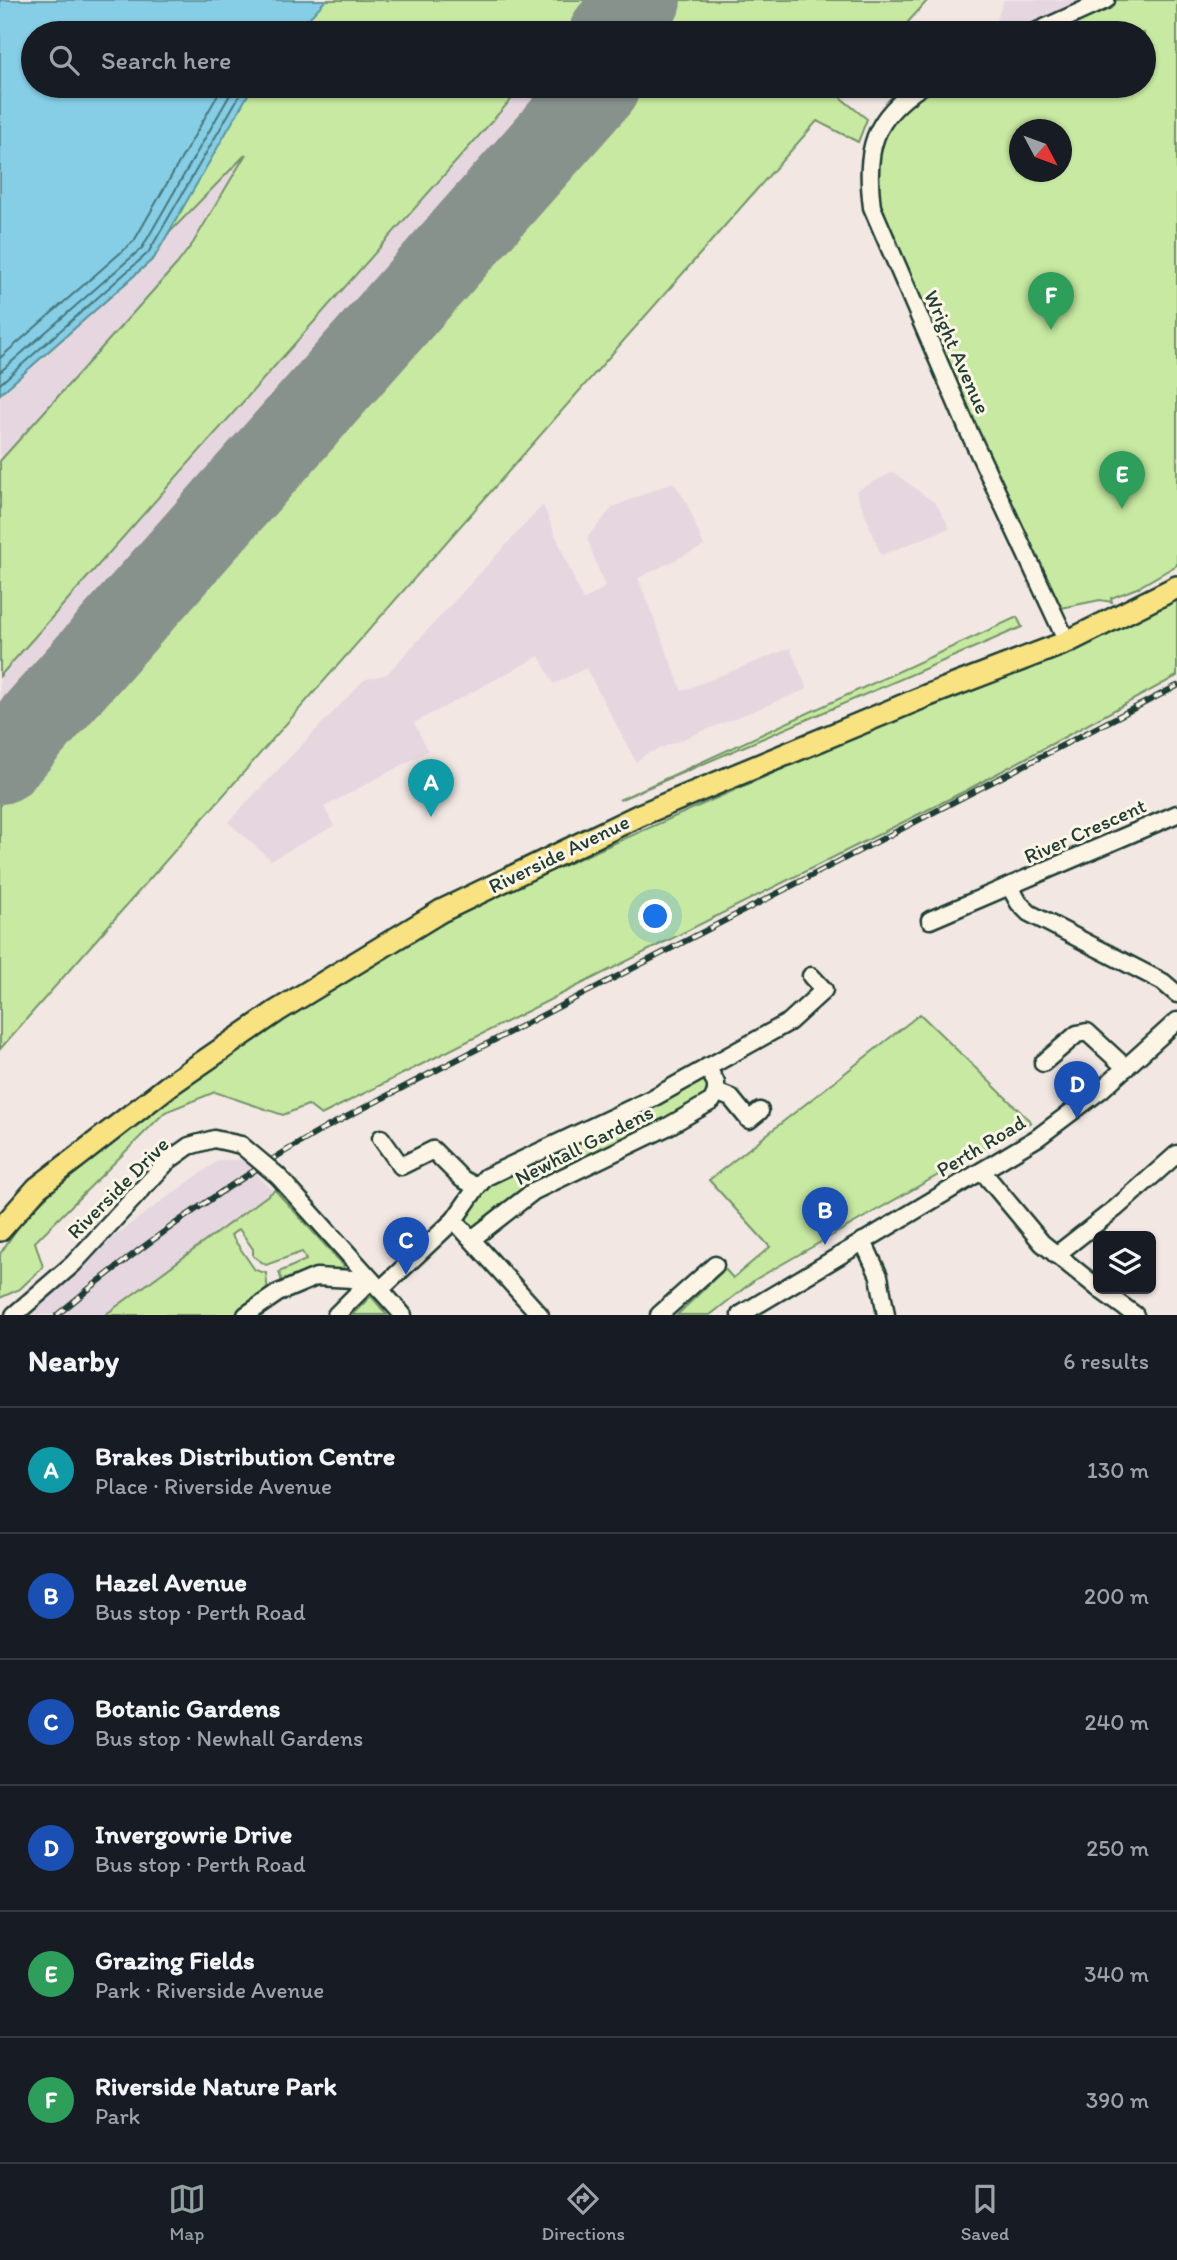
<!DOCTYPE html>
<html lang="en">
<head>
<meta charset="utf-8">
<style>
  :root { --surface:#171b24; --page:#20242c; --text:#f1f3f6; --muted:#9ea1a6; --line:#363941; --accent:#92a19f }
  body { margin:0; font-family:Itim,sans-serif; background:var(--page); color:var(--text) }
  .controls { position:absolute; right:21px; bottom:21px; display:grid; overflow:hidden; border-radius:10px; box-shadow:0 2px 5px #0004 }
  .controls button { width:63px; height:63px; display:grid; place-items:center; padding:0; border:0; border-bottom:2px solid var(--line); background:var(--surface); color:var(--text); font:35px sans-serif }
  .compass { position:absolute; left:1009px; top:119px; width:63px; height:63px; border-radius:50%; background:var(--surface); box-shadow:0 2px 5px #0004; rotate:131deg }
  .you { position:absolute; left:656px; top:917px; width:24px; height:24px; margin:-18px; border:5px solid #fff; border-radius:50%; background:#1a73e8; box-shadow:0 0 0 10px #1a73e833 }
  .badge { display:grid; place-items:center; width:46px; height:46px; border-radius:50%; background:var(--accent); color:#fff; font-size:23px; font-weight:700 }
  .pin { position:absolute; translate:-50% -58px; filter:drop-shadow(0 2px 4px #0008) }
  .pin::after { content:''; position:absolute; top:37px; width:24px; height:21px; background:inherit; clip-path:polygon(0 0,100% 0,50% 100%) }
  .list { margin:0; padding:0; list-style:none }
  h2 { display:flex; justify-content:space-between; align-items:center; height:91px; margin:0; padding:0 28px; font-size:30px }
  h2 small { font-size:23px; font-weight:400; color:var(--muted) }
  .list li { display:grid; grid-template-columns:46px 1fr auto; gap:21px; align-items:center; box-sizing:border-box; height:126px; padding:0 28px; border-top:2px solid var(--line) }
  .list b { display:block; font-size:26px; white-space:nowrap }
  .list p { margin:0; font-size:23px; white-space:nowrap; color:var(--muted) }
  .list em { font-size:23px; font-style:normal; color:var(--muted) }
  .icon { flex:none; width:38px; height:38px; fill:none; stroke:currentColor; stroke-width:2; stroke-linecap:round; stroke-linejoin:round }
  .map { position:relative; flex:none; width:1177px; height:1315px; overflow:hidden }
  .search { position:absolute; background:var(--surface); box-shadow:0 2px 5px #0004; left:21px; right:21px; top:21px; height:77px; display:flex; align-items:center; gap:18px; box-sizing:border-box; padding:0 24px; border-radius:38px; color:var(--muted); font-size:26px }
  .sheet { height:847px; background:var(--surface) }
  nav { display:flex; justify-content:space-around; align-items:center; box-sizing:border-box; height:98px; border-top:2px solid var(--line); background:var(--surface); font-size:19px; color:var(--muted) }
  nav a { display:grid; justify-items:center; gap:4px }
  nav .on { color:var(--accent) }
  .map>svg:first-child { display:block }
</style>
</head>
<body>
<div class="map">
<svg width="1177" height="1315" viewBox="0 0 1177 1315">
  <rect width="100%" height="100%" fill="#f2e7e3"/>
  <filter id="ink" filterUnits="userSpaceOnUse"><feTurbulence type="fractalNoise" baseFrequency=".0143" numOctaves="2"/><feDisplacementMap in="SourceGraphic" scale="14" xChannelSelector="R" yChannelSelector="G"/><feConvolveMatrix kernelMatrix="1 2 1 2 8 2 1 2 1" color-interpolation-filters="sRGB"/></filter>
  <g filter="url(#ink)">
    <!-- built -->
    <g fill="#e6d6e0">
      <path d="M1004 0H1106L1033 33H992Z"/>
      <path d="M272 86H837L0 1049V394L154 258 219 146Z"/>
      <path d="M893 472 936 504 950 528 881 555 856 491Z"/>
      <path d="M673 482 686 501 704 546 638 578 682 691 790 648 807 689 646 754 636 762 586 668 554 684 539 656 414 723 428 751 324 807 334 826 271 860 228 822 364 680 387 674 543 505 583 601 605 587 587 538 613 507Z"/>
      <path d="M219 1160H244L273 1192 105 1315H26L61 1280 125 1228Z"/>
    </g>
    <!-- green -->
    <g fill="#c7e9a1" stroke="#73936a" stroke-width="2" fill-rule="evenodd">
      <path d="M0 0H599L570 33H33V86H523L0 676V461L177 264 193 243 246 154 166 236 154 258 0 394Z"/>
      <path d="M672 0H928L898 33H643Z"/>
      <path d="M1106 0H1177V565L1137 588 1111 598 1112 602 1100 600 1051 610 872 207 883 120 922 86H1144V33H1033ZM1020 130H1062V172H1020Z"/>
      <path d="M597 86H851L841 98 867 119 858 142 817 121 0 1049V762L105 645 127 643 135 638 161 608 164 580 341 378 367 376 402 336 392 326 395 318Z"/>
      <path d="M1177 595V676L967 790 321 1115 308 1105 283 1115 215 1092 165 1112 35 1242 43 1267 20 1289 0 1298V1254L22 1221 91 1153 164 1097 317 995 440 920Z"/>
      <path d="M1017 617 1022 627 619 800Z"/>
      <path d="M920 1014 1031 1122 756 1279 710 1315H677L725 1269 733 1278 770 1247 709 1180Z"/>
      <path d="M700 1078 707 1080 712 1088 709 1098 477 1228 469 1226C460 1211 479 1195 488 1183Z"/>
      <path d="M275 1190 344 1266 340 1273 283 1285 279 1272 306 1260 302 1252 266 1265 253 1256V1249L239 1229 231 1235 255 1270 266 1273 268 1294 237 1315H105Z"/>
      <path d="M371 1296 387 1315H352Z"/>
    </g>
    <!-- water -->
    <path fill="#85cee6" stroke="#5c949f" stroke-width="2" d="M0 0H326L295 33H33V86H253L154 258 0 394Z"/>
    <g fill="none" stroke-linecap="round" stroke-linejoin="round">
      <!-- shore -->
      <g stroke="#48777b" stroke-width="2">
        <path d="M0 358 134 241 223 86"/>
        <path d="M0 372 142 248 235 86"/>
        <path d="M0 384 148 253 245 86"/>
      </g>
      <!-- runway -->
      <g stroke="#88928c" stroke-width="82">
        <path d="M610 33 640 0"/>
        <path d="M0 763 599 86"/>
      </g>
      <defs>
        <g id="minor">
          <path d="M1033 33 1106 0"/>
          <path d="M922 86C872 118 865 150 872 207L969 432 1067 642"/>
          <path d="M1010 887 1019 903 1029 913 1163 982 1177 994"/>
          <path d="M930 920 1177 814"/>
          <path d="M1043 1063 1077 1034 1087 1032 1126 1068"/>
          <path d="M716 1092 731 1098 749 1120 760 1111"/>
          <path d="M381 1138 401 1166 433 1150 462 1179 477 1187"/>
          <path d="M982 1171 1042 1243 1098 1288"/>
          <path d="M278 1176 403 1315"/>
          <path d="M454 1220 540 1315"/>
          <path d="M472 1239 534 1191 667 1127 712 1101 716 1092V1083L707 1067"/>
          <path d="M863 1241 879 1276 886 1315"/>
          <path d="M1056 1255 1116 1208 1177 1154"/>
          <path d="M1099 1289 1135 1315"/>
          <path d="M380 1290 454 1220 477 1187 486 1177 651 1099 789 1022 824 990 811 976"/>
          <path d="M14 1315 73 1264 168 1161 189 1146 214 1139 241 1145"/>
          <path d="M246 1315 278 1293 316 1277 371 1280"/>
          <path d="M336 1315 371 1280"/>
          <path d="M659 1315 715 1265"/>
          <path d="M740 1315 1037 1138 1102 1089 1177 1021"/>
        </g>
        <path id="major" d="M0 1230 37 1188 171 1084 277 1011 441 911 640 815 926 696 1067 642 1177 587"/>
      </defs>
      <!-- minor casing -->
      <use href="#minor" stroke="#1f3d34" stroke-width="21"/>
      <!-- major casing -->
      <use href="#major" stroke="#1f3d34" stroke-width="26"/>
      <!-- minor -->
      <use href="#minor" stroke="#fcf5e5" stroke-width="16"/>
      <!-- major -->
      <use href="#major" stroke="#f8e281" stroke-width="21"/>
      <defs>
        <path id="rail" d="M57 1315C141 1245 231 1181 327 1127L1177 686"/>
      </defs>
      <!-- rail casing -->
      <use href="#rail" stroke="#1f3d34" stroke-width="6"/>
      <!-- rail -->
      <use href="#rail" stroke="#fcf5e5" stroke-width="3.5" stroke-dasharray="10" stroke-linecap="butt"/>
      <defs>
        <path id="minor-bridge" d="M241 1145 278 1176"/>
      </defs>
      <!-- minor-bridge casing -->
      <use href="#minor-bridge" stroke="#1f3d34" stroke-width="21" stroke-linecap="butt"/>
      <!-- minor-bridge -->
      <use href="#minor-bridge" stroke="#fcf5e5" stroke-width="16"/>
    </g>
  </g>
  <g text-anchor="middle" stroke-width="6" stroke-linejoin="round" paint-order="stroke">
    <!-- street labels -->
    <g font-size="21" fill="#1f3d34" stroke="#fcf5e5">
      <text transform="translate(957 352) rotate(66)" y="7">Wright Avenue</text>
      <text transform="translate(1085 831) rotate(-24)" y="7">River Crescent</text>
      <text transform="translate(559 854) rotate(-26)" y="7">Riverside Avenue</text>
      <text transform="translate(584 1145) rotate(-27)" y="7">Newhall Gardens</text>
      <text transform="translate(981 1146) rotate(-31)" y="7">Perth Road</text>
      <text transform="translate(118 1188) rotate(-45)" y="7">Riverside Drive</text>
    </g>
  </g>
</svg>
<div class="controls">
<button><svg class="icon" aria-label="layers" viewBox="0 0 24 24"><path d="M12 4l9 5-9 5-9-5zM3 14l9 5 9-5"/></svg></button>
</div>
<svg class="compass" viewBox="-18 -18 36 36"><path d="M0-13l5 13h-10z" fill="#e53935"/><path d="M0 13l5-13h-10z" fill="#9ea1a6"/></svg>
<div class="you"></div>
<div class="pin badge" style="left:431px;top:817px;background:#0f9aa8">A</div>
<div class="pin badge" style="left:825px;top:1245px;background:#1a4fb4">B</div>
<div class="pin badge" style="left:406px;top:1275px;background:#1a4fb4">C</div>
<div class="pin badge" style="left:1077px;top:1119px;background:#1a4fb4">D</div>
<div class="pin badge" style="left:1122px;top:509px;background:#2e9e5b">E</div>
<div class="pin badge" style="left:1051px;top:330px;background:#2e9e5b">F</div>
<div class="search"><svg class="icon" aria-label="search" viewBox="0 0 24 24"><circle cx="10" cy="10" r="6"/><path d="M15 15l6 6"/></svg>Search here</div>
</div>
<section class="sheet">
<h2>Nearby<small>6 results</small></h2>
<ul class="list">
<li><span class="badge" style="background:#0f9aa8">A</span><div><b>Brakes Distribution Centre</b><p>Place · Riverside Avenue</p></div><em>130 m</em></li>
<li><span class="badge" style="background:#1a4fb4">B</span><div><b>Hazel Avenue</b><p>Bus stop · Perth Road</p></div><em>200 m</em></li>
<li><span class="badge" style="background:#1a4fb4">C</span><div><b>Botanic Gardens</b><p>Bus stop · Newhall Gardens</p></div><em>240 m</em></li>
<li><span class="badge" style="background:#1a4fb4">D</span><div><b>Invergowrie Drive</b><p>Bus stop · Perth Road</p></div><em>250 m</em></li>
<li><span class="badge" style="background:#2e9e5b">E</span><div><b>Grazing Fields</b><p>Park · Riverside Avenue</p></div><em>340 m</em></li>
<li><span class="badge" style="background:#2e9e5b">F</span><div><b>Riverside Nature Park</b><p>Park</p></div><em>390 m</em></li>
</ul>
</section>
<nav>
<a class="on"><svg class="icon" aria-label="map" viewBox="0 0 24 24"><path d="M3 6l6-2 6 2 6-2v14l-6 2-6-2-6 2zM9 4v14M15 6v14"/></svg>Map</a>
<a><svg class="icon" aria-label="directions" viewBox="0 0 24 24"><path d="M12 3l9 9-9 9-9-9zM9 14v-3h6M13 9l2 2-2 2"/></svg>Directions</a>
<a><svg class="icon" aria-label="saved" viewBox="0 0 24 24"><path d="M7 4h10v16l-5-4-5 4z"/></svg>Saved</a>
</nav>
</body>
</html>
